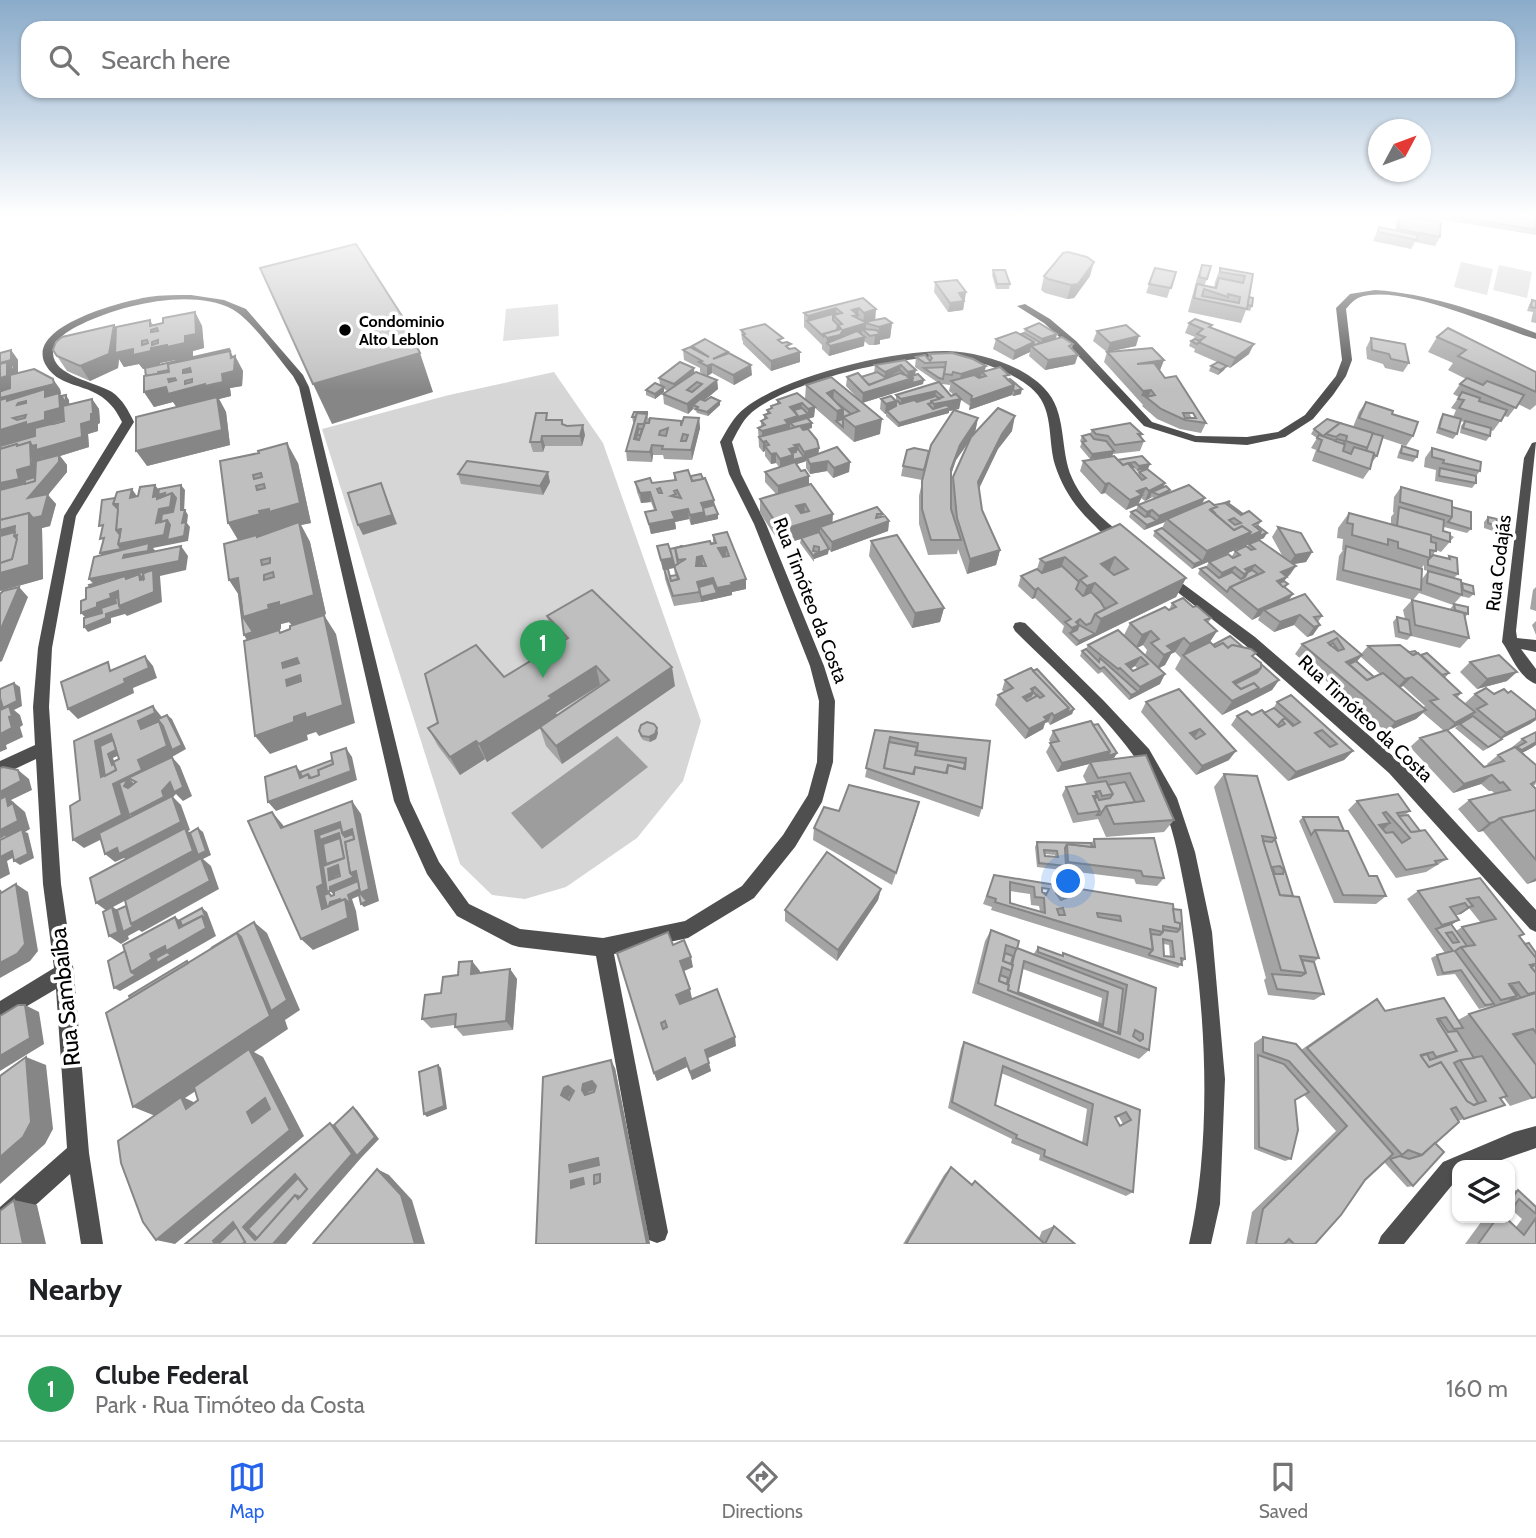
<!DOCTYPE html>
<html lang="en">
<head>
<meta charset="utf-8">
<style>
  :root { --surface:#fff; --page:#f2f2f2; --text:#202124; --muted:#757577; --line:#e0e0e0; --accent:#2563eb }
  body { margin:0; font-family:Cabin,sans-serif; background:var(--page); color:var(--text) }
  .controls { position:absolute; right:21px; bottom:21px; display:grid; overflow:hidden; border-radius:14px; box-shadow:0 2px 5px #0004 }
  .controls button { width:63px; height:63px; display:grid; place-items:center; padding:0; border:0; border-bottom:2px solid var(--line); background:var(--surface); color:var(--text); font:35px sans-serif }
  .compass { position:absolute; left:1368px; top:119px; width:63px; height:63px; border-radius:50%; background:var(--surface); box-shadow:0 2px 5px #0004; rotate:49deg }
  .you { position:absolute; left:1069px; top:882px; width:24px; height:24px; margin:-18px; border:5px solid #fff; border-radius:50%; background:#1a73e8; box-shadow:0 0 0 10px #1a73e833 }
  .badge { display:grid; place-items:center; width:46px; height:46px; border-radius:50%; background:var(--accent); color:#fff; font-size:23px; font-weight:700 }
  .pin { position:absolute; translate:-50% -58px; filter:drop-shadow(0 2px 4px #0008) }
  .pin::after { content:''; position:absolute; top:37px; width:24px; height:21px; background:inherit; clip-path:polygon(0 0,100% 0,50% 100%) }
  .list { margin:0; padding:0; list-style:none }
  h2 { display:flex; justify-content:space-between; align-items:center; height:91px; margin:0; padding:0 28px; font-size:30px }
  h2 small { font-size:23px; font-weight:400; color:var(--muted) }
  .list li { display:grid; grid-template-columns:46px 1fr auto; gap:21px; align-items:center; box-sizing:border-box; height:105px; padding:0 28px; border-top:2px solid var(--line) }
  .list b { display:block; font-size:26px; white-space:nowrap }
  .list p { margin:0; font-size:23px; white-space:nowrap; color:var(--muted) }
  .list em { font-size:23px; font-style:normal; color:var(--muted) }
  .icon { flex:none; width:38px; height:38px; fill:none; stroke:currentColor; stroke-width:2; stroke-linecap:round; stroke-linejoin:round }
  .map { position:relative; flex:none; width:1536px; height:1244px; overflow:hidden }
  .search { position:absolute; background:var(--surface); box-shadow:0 2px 5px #0004; left:21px; right:21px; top:21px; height:77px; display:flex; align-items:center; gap:18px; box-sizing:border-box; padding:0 24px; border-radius:21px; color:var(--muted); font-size:26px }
  .sheet { height:196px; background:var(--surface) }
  nav { display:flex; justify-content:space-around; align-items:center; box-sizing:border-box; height:98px; border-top:2px solid var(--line); background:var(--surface); font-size:19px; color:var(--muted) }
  nav a { display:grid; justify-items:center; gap:4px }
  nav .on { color:var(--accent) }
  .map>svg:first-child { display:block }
</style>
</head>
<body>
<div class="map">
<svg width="1536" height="1244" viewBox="0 0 1536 1244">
  <rect width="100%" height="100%" fill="#fff"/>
  <!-- green -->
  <g fill="#d6d6d6">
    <path d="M1461 262 1493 269 1487 295 1454 287Z"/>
    <path d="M1499 265 1532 272 1527 298 1493 290Z"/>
    <path d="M558 304 559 336 503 341 506 309Z"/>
    <path d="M554 372 603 443 701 721 683 781 637 838 566 887 525 899 492 895 460 864 322 429 449 395Z"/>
  </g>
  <!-- water -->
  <path fill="#9d9d9d" d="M617 736 648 767 542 849 511 813Z"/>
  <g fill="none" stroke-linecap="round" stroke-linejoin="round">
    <!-- street -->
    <g fill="#4f4f4f" fill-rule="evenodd">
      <path d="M1375 290C1431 294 1483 313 1536 333V339C1494 327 1399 282 1358 298 1354 300 1349 305 1346 309L1352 360 1346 376 1333 395 1313 419 1285 437 1247 445 1195 442 1144 426 1068 345 1044 323 1017 306 1025 304 1050 319 1076 341 1152 422 1196 436 1247 437 1278 432 1305 415 1336 376 1342 360 1336 308 1350 294Z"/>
      <path d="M191 295 224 300 246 309 303 375 309 387 410 801 439 862 469 904 520 929 603 938 685 921 742 886 783 835 808 795 817 762 819 701 810 666 754 524 729 474 720 442C727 430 734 416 745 408 787 375 894 350 947 351 979 352 1022 365 1044 388 1068 412 1059 449 1072 478 1080 496 1093 510 1108 523 1115 529 1122 534 1127 541L1121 545C1110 542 1100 531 1092 523 1075 507 1062 487 1055 465 1047 438 1055 407 1030 387 1010 371 981 361 956 358 909 352 783 382 749 415 741 423 737 433 732 442L741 474 766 524 824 666 835 701 833 762 822 802 795 847 754 898 688 938 614 954 668 1232 665 1240 657 1243 649 1240 646 1232 596 956 519 947 512 945 457 916 427 874 394 801 299 387 293 376C278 358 252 320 232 309 191 288 121 305 82 324 71 329 54 338 53 353 53 376 96 382 112 392 123 400 128 410 134 422L76 516 52 648 49 707 61 884 74 973 89 1153 103 1244H81L70 1174 8 1230 0 1233V1207L67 1148 56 989 0 1022V1001L54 968 43 884 36 759 0 776V761L35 745 33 707 38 648 64 516 122 422C102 378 65 394 47 367 20 327 124 301 148 297 162 295 177 295 191 295Z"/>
      <path d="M1536 442 1516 631 1517 638 1536 640V652L1521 649 1536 669V684C1518 677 1512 656 1502 642L1524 458 1532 443Z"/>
      <path d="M1167 572 1255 637 1401 763 1536 910V932L1530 929 1389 773 1245 645 1162 580 1160 577 1162 574Z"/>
      <path d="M1020 622 1025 623 1103 700 1149 749 1177 798 1195 852 1212 932 1225 1079 1220 1204 1211 1244H1189C1214 1134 1206 991 1183 880 1178 854 1172 823 1160 799 1128 733 1066 682 1015 631L1013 627 1015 623Z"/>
      <path d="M1536 1126V1148L1487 1165H1457V1179L1404 1244H1378L1381 1236 1443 1162 1514 1132Z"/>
    </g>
  </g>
  <!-- wall -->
  <g fill="#a4a4a4" fill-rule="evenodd">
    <path d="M1399 216H1411L1440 237 1435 246 1415 242 1411 249 1373 241 1379 227 1395 230 1396 223Z"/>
    <path d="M1411 216H1536V235L1438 219Z"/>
    <path d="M1202 265 1207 279 1204 286 1214 288 1215 282 1220 268 1253 274 1249 297 1252 306 1250 311 1246 310 1241 323 1188 312 1197 278Z"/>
    <path d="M1155 268 1176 272 1167 298 1146 293Z"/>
    <path d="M993 270 1010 284 1009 289H996L992 275Z"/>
    <path d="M1044 276H1090L1074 298 1067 299 1045 293 1041 290Z"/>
    <path d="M935 282 966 292 963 310 948 312 934 292Z"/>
    <path d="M863 298 875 320 892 323 890 338 880 340V344L874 345H869L864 341V346L829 356 822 349V345L804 327V313Z"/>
    <path d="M1532 300 1536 301V323L1531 322 1533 312 1527 311 1529 305Z"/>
    <path d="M195 312 202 326 204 348 193 351V357L235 356 243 371 242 386 230 388 231 396 219 399 226 412 230 445 147 466 177 407 173 402 154 407 144 392 145 368 143 369 139 364 124 367 119 359 118 368 90 381 67 371 57 356 116 329 150 320 153 325 163 323ZM175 360 176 361 160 365V363Z"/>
    <path d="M1189 323 1212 325 1210 328 1249 354 1230 368 1226 366 1224 370 1218 375 1209 371 1211 366 1217 362 1194 352 1195 349 1189 346 1191 341 1195 337 1185 333Z"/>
    <path d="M1025 329 1073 344 1072 349 1075 364 1045 370 1029 356 1030 352 1013 360 993 349 996 339 1021 334 1024 333Z"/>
    <path d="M741 330 783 343 791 349 800 352V362L771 371 743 344V341L742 340Z"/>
    <path d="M1097 331 1136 346 1107 352 1093 341Z"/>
    <path d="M1437 337 1536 372V405L1530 410 1518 404 1508 417 1504 416 1493 431 1491 430 1490 436 1486 441 1460 433 1461 426 1464 422 1460 421 1457 434 1453 439 1436 433 1440 419 1443 414 1453 417 1456 410 1451 408 1459 397 1453 394 1460 384 1466 379 1448 370 1453 363 1428 352Z"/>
    <path d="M1371 338 1409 363 1403 372 1385 368 1383 364 1367 359 1366 348Z"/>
    <path d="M692 346 728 354 752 375 734 385 712 373 708 376 717 380 718 389 704 401H720V405L708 416 697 413 696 411 693 409 688 414 664 404 663 394 668 391 664 389V392L655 399 646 395V390L660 385 659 378 695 373 705 375 700 372V368L684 360 683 350 692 348Z"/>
    <path d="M11 350 18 360V373L60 389 61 394H60L61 396 69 400V405L92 399 99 409 100 423 98 424V431L88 434 89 447 60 456 67 465V472L48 495 56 504 50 526 42 528 43 579 0 591V353Z"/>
    <path d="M1107 352 1164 360 1160 370H1159L1165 378 1206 423 1201 433 1180 429 1157 419 1142 406 1143 405 1104 362ZM1189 413H1193L1196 418H1192Z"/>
    <path d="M929 354 986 366 984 372 1008 379 1021 394 1013 396 1012 395 969 410 970 406 961 400 959 409 949 411V413L898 427 886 416V414H885L880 409 881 399 896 400V395L937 382 915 367 916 357 928 359ZM944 373 942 384 950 385 951 381 949 391 954 395 951 396 940 384H942Z"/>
    <path d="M905 360 923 384 862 403 846 386 847 377H861L874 373 875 365Z"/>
    <path d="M831 377 880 434 854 442 815 408 814 417 808 419 812 428 808 429 819 448 818 454 850 462 849 472 833 478 827 471 810 474 806 468V461L797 464 801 471 809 476V484L833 523 877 507 883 514 882 516 889 521 888 531 831 552 826 545 828 554 814 559V562L800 543 801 539 781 545 760 513V499L776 494 765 482V472L779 467 776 463 771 464 765 456V451L763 452 759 447 758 428 761 427V421L764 420V415L767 414V410L771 408V406L777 404V400L805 399 806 385Z"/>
    <path d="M1366 402 1392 414 1413 436 1406 446 1382 438 1377 456 1373 461H1372L1370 469 1363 479 1312 461 1316 450 1311 448 1317 438 1311 434 1314 429 1353 427 1359 412Z"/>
    <path d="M647 412 648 418 681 422 699 418 700 428 692 460 664 459 663 455H653L652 462 627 461 626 451 635 422H633L632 417Z"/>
    <path d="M978 418 975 432 1012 431 998 449 979 488 982 510 1000 550 996 565 967 574 958 549 957 554 928 555 919 524V496L926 464 922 480 901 476 903 466 929 451ZM968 443 953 477 951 485V475L956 460Z"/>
    <path d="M549 420 563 424 585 435 582 446H545L543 452H533L530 442Z"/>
    <path d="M1092 430 1142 434 1141 438 1144 441 1140 451 1113 454 1112 456 1090 459 1080 447 1082 442 1080 441 1082 436 1090 434Z"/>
    <path d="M1402 446 1417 457 1413 462 1397 458 1399 451Z"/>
    <path d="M1432 448 1480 471 1476 476V483L1472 488 1435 481 1436 470 1424 467 1425 458Z"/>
    <path d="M259 453 298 463 311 523 301 525 310 542 326 614 292 625 289 622 281 624V629L247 640 244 635 238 540 228 523Z"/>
    <path d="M1118 460 1150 464 1147 469 1165 483 1163 488 1170 490 1169 494 1202 504 1214 505 1228 503 1243 514 1261 521 1258 526 1264 538 1243 547H1247L1249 544 1283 557 1272 537 1278 527 1312 552 1306 562 1294 564 1296 566 1290 575 1287 577 1284 581 1288 584 1285 588 1293 594 1288 600 1322 616 1318 622 1313 635 1307 637 1294 625 1274 632 1258 620 1260 616 1252 620 1198 574 1200 569 1206 567 1209 562 1232 556 1235 551 1239 548 1192 569 1153 536 1155 531 1162 528 1165 522 1144 530 1129 517 1131 512 1136 510 1138 505 1155 499 1152 497 1145 501 1141 498 1138 505 1126 510 1105 493 1101 494 1080 471 1083 461ZM1133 467 1137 471 1146 469 1139 472 1138 475 1132 469Z"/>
    <path d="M674 473 691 476 714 500 718 519 691 525 689 519 675 522 676 529 651 534 645 512 654 510 651 502 641 503 637 492 635 482H661L674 480Z"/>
    <path d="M458 474 550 482 543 495 461 484Z"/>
    <path d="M1401 487 1452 507 1471 529 1467 533 1444 527 1443 531 1454 537 1441 552 1436 550 1433 555 1447 559 1449 556 1458 574 1454 578 1474 594 1469 598 1461 596 1453 605 1419 593 1413 600 1336 580 1339 556 1343 550H1342L1343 539 1337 538 1338 528 1349 513 1391 524V517L1394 513 1393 512 1394 497ZM1424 565V570L1428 571 1422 579 1421 569Z"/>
    <path d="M1488 517 1497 526 1493 531 1484 528V522Z"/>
    <path d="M1120 524 1186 578 1176 597 1076 646 1062 632 1064 626 1035 598 1032 599 1018 586 1021 576 1037 569 1040 559Z"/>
    <path d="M727 532 746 579V589L732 592V595L701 602 674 606 665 579 664 570H663L659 556 657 546 670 549 713 542V535ZM674 568 675 575 670 576 668 569Z"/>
    <path d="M871 541 944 608 940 622 912 628 869 556Z"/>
    <path d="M1536 587V611L1530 609 1533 590Z"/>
    <path d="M1412 600 1450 609 1454 604 1468 614 1465 617 1469 638 1460 648 1411 636 1407 640 1395 637 1393 622 1397 617 1405 619 1403 610Z"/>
    <path d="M1172 603 1193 607 1211 618 1208 623 1217 631 1209 643 1254 657 1279 680 1272 690 1222 715 1175 669 1181 658 1175 652 1171 654 1165 665 1159 668 1160 684 1129 700 1102 672 1098 674 1080 656 1082 651 1086 649 1088 645 1124 635 1130 623 1169 610ZM1143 645 1147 650 1145 655 1137 648ZM1135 666 1138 669 1133 671 1131 669Z"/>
    <path d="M547 616 675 686 562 764 546 746 540 728 487 762 485 759 460 775 438 746 428 728 504 677 560 643 552 635ZM600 685 601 686 557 716 556 713Z"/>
    <path d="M1536 621V635L1532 625Z"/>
    <path d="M1334 631 1361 654 1368 646 1409 652 1421 655 1449 673 1445 678 1461 693 1457 698 1474 712V711L1465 703 1475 694H1494L1536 711V720L1530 724 1501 739 1496 744 1483 751 1455 728 1459 725 1448 730 1484 767 1488 766 1487 764 1498 755 1511 748 1522 739 1533 747 1522 753 1536 784 1533 786 1536 789V881L1527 884 1483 831 1478 832 1458 809 1469 800 1495 794 1492 791H1489L1481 784 1453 793 1410 747 1420 738 1444 731 1423 713 1416 719 1386 732 1295 654 1302 644ZM1361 657 1380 674 1374 677 1357 661ZM1403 686 1425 706 1423 708 1400 688Z"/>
    <path d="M1470 662 1507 681 1477 689 1460 672Z"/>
    <path d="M1031 668 1074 709 1072 714 1050 725 1048 722 1045 723 1043 729 1025 739 995 705 998 695 1004 692 1002 690 1005 680Z"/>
    <path d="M1179 689 1229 760 1196 775 1141 712 1146 702Z"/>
    <path d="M1291 695 1353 751 1344 760 1288 781 1231 725 1237 716 1252 715 1264 713 1273 709 1277 702Z"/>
    <path d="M875 730 990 741 982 808 979 817 865 777Z"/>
    <path d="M639 731 658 733 656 739 650 742 643 740 640 736Z"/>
    <path d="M1053 731 1117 753 1114 758 1103 761 1146 755 1174 820 1164 832 1106 837 1098 819 1073 823 1062 795 1066 787 1087 784 1083 776 1089 764 1057 772 1046 752 1051 743 1049 740Z"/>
    <path d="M1224 774 1276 838 1275 839 1293 896 1319 958 1314 962 1324 994 1314 1000 1268 995 1264 980 1266 978 1214 787Z"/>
    <path d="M1357 801 1410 811 1405 815 1447 859 1426 872 1396 878 1348 810Z"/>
    <path d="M839 811 916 814 892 885 813 840 814 828Z"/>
    <path d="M1303 817 1344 831 1369 876 1386 896 1376 904 1334 903 1299 821Z"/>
    <path d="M1094 839 1164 878 1157 886 1136 884 1134 879 1037 867 1035 847 1037 842 1091 844ZM1045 854 1055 855V857L1045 856Z"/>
    <path d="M994 875 1181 910 1185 959 1178 968 991 910 992 907 983 904ZM1042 888 1049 889 1047 892H1042ZM1010 891 1030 894 1031 905 1039 906 1040 911 1010 903ZM1164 944 1169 945 1170 957 1164 956Z"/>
    <path d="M1480 878 1524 934 1520 937 1525 944 1536 953V1097L1510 1106 1504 1098 1501 1099 1505 1105 1458 1121 1435 1143 1413 1186 1407 1187 1384 1162 1365 1180 1315 1244H1246L1252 1212 1336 1131 1304 1095 1295 1100 1291 1159 1285 1161 1254 1149V1043L1263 1037 1301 1050 1360 1009 1377 999 1385 1011 1444 998 1458 1020 1469 1014 1507 1002 1479 1009 1455 974 1437 976 1431 958 1437 955 1445 953 1407 899 1418 891ZM1469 908 1481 923 1462 927 1456 931 1452 925 1453 911 1456 915 1461 914Z"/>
    <path d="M881 889 878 900 837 961 785 921V910Z"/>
    <path d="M991 930 1017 948 1033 955 1038 947 1062 955 1063 953 1156 988 1149 1050 1139 1059 972 993 985 941ZM1023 969 1102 998 1098 1023 1018 992Z"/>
    <path d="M673 945 693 967 683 971 692 999 736 1046 707 1058 711 1071 692 1080 687 1067 657 1081 654 1073Z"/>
    <path d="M510 969 517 979 513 1030 463 1036 455 1027V1025L431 1028 422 1019 441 993 480 971V973Z"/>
    <path d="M964 1042 1140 1110 1133 1192 1126 1196 1039 1160 1040 1155 1011 1143 1012 1139 948 1108 961 1048ZM1001 1073 1087 1109 1082 1143 995 1105ZM1119 1117 1123 1124 1120 1126 1116 1118Z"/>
    <path d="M615 1068 650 1244H536L543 1077Z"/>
    <path d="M951 1167 971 1184 975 1181 1039 1238 1042 1231 1054 1226 1075 1244H903L944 1175Z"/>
    <path d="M1518 1190 1536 1207V1244H1465L1484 1218H1506L1516 1227 1522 1219 1512 1210 1510 1212V1191Z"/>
  </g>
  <!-- shaded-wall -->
  <g fill="#868686" fill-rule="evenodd">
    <path d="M1094 262 1090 276 1074 298 1067 299 1071 285Z"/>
    <path d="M966 292 963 310 948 312 950 303 959 293Z"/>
    <path d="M836 308V318L833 315 807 321 808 316Z"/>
    <path d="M859 308 857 323 863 325 864 313 876 309 875 324 866 323V332L862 329V338L865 337 864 346 829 356 830 346 827 343 826 353 827 338 841 333 852 310Z"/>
    <path d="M195 312 202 326 204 348 193 351V358L176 362 175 360 160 363V365L143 369 139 364 124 367 119 359 118 368 90 381 80 366 114 325 123 339 133 349 151 348 185 336Z"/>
    <path d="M892 323 890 338 880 340V344L874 345 875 335H878L879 327Z"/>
    <path d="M1057 334 1055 343 1040 348 1042 339Z"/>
    <path d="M1139 336 1136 346 1107 352 1110 343Z"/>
    <path d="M1034 342 1033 347 1031 346 1030 352 1013 360 1015 351Z"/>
    <path d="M1254 344 1249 354 1230 368 1235 358Z"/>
    <path d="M11 350 18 360V393L54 384 53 379 60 389 61 394H60L66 403V395L69 400 71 431 37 440 36 438 17 444 21 449 30 446V442L32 446 36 445 40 449 82 437 81 424 91 421V414H93L92 399 99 409 100 423 98 424V431L88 434 89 447 60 456 67 465V472L48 495 56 504 50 526 42 528 43 579 0 591V560L4 559V557L0 558V526L29 519V513L33 518 42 516 47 495 37 508 28 498 32 494 0 500V483L19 479 17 470 31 466 32 458H29V461L28 459 0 466V454L20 449 17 444 0 449V430L26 422 28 425 45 420V412L55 409 46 398 13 406 18 413V415L11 407 0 410V378L2 377 0 375V363L11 360ZM14 392V393L5 396V394ZM59 394 60 405 56 406V403L51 397ZM67 424V426L56 429V426ZM40 455 44 460 59 456V462L44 480V471L42 457ZM39 482V486L31 488 29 485ZM29 531V548L28 547V541L21 533ZM21 543 17 564 4 568V565L8 564 9 555 3 548Z"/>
    <path d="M230 351 235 360V356L243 371 242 386 230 388 231 396 219 399 226 412 230 445 147 466 136 451 177 408 173 402 154 407 144 392 166 387 170 393 222 374 235 365 164 382V386L158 372Z"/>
    <path d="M800 352V362L771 371V361Z"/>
    <path d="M420 353 433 392 332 424 313 384Z"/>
    <path d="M1078 355 1075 364 1045 370 1048 360Z"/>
    <path d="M1164 360 1160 370 1134 374 1137 364Z"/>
    <path d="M712 364V373L707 376V366Z"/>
    <path d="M751 365 752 375 734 385 733 375Z"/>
    <path d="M901 365 899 375 884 382 885 372Z"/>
    <path d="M986 366 984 374 982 372 981 377 959 384 961 374Z"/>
    <path d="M1227 366 1224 370 1218 375 1220 370Z"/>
    <path d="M694 368 695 378 675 393 674 384Z"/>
    <path d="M916 370 914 380H924L923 384 862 403 863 393 907 380 908 372Z"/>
    <path d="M717 380 718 389 697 406 693 405V409L688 414 687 404Z"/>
    <path d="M1014 385 1012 395 969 410 971 400Z"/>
    <path d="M664 387V392L655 399V394Z"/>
    <path d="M1022 389 1021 394 1013 396 1015 391Z"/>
    <path d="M834 390 833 404 827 393Z"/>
    <path d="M1151 390 1148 398 1146 397 1141 396 1143 391Z"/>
    <path d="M936 391 935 401 900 409 901 399Z"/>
    <path d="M961 399 959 409 949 411V413L898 427 899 423 933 413 934 404Z"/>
    <path d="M720 401V405L708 416 707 412Z"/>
    <path d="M896 401 895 411H887L886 414H885L886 404Z"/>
    <path d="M802 403 801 413 794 415 790 407Z"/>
    <path d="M815 407 814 417 798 422 790 423V428L762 441V431L785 420 798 416 808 414V409Z"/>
    <path d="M843 409 842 424 836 421 837 411Z"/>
    <path d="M1015 416 1012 431 998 449 975 497 978 482 1002 434Z"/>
    <path d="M699 418 700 428 692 460 691 450Z"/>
    <path d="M978 418 975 433 956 460 948 483 951 469 960 445Z"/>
    <path d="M882 419 880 434 854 442 855 427Z"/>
    <path d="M812 423V428L795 432V428Z"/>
    <path d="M638 424 640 434 637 435 638 440 634 439Z"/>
    <path d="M583 425 585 435 582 446 580 436Z"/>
    <path d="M542 436 545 446 543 452 541 442Z"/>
    <path d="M766 441 765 451 763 452V442Z"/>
    <path d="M287 443 298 463 311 523 301 525 310 542 326 614 292 625 289 622 281 624V629L247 640 244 635 242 600 229 580 238 578 268 605 281 531 279 529 271 531 272 534 240 543 228 523 259 511Z"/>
    <path d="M799 444 798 454 804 457V462L780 469V459L789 449 794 445Z"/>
    <path d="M652 445 653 455 652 462 650 452Z"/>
    <path d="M819 448 818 458H807L806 461 804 462V452Z"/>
    <path d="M1114 451 1112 456 1090 459 1092 454Z"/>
    <path d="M776 453V463L771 464V454Z"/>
    <path d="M828 461 827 471 810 474V464Z"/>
    <path d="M850 462 849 472 833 478 834 468Z"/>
    <path d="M1150 464 1148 469 1137 471 1139 466Z"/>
    <path d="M548 472 550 482 543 495 540 486Z"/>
    <path d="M809 476V486L778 496V486Z"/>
    <path d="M381 483 397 524 363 535 358 525Z"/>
    <path d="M1109 483 1105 493 1101 494 1105 484Z"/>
    <path d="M1165 483 1160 493 1152 492 1150 497H1152L1145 501 1149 491Z"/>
    <path d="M155 485 162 494 172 493 179 503 167 520 182 523 181 510V485L185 490 184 514 185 510 188 515 187 523 190 527 188 541 153 548 157 553 155 560 104 558 100 553 118 544 113 504H119L156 523 153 497Z"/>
    <path d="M1146 488 1138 505 1126 510 1130 500 1137 491Z"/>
    <path d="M132 489 139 499 130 498Z"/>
    <path d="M1170 490 1168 495 1157 500 1159 495Z"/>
    <path d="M650 492 651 502 641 503 640 493Z"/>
    <path d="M1205 498 1200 508 1167 519 1165 522 1154 526 1159 516Z"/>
    <path d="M714 500V510L718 514V519L691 525 690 515 701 503Z"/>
    <path d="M805 504 804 519 796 506Z"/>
    <path d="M688 509 689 519 675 522 676 529 651 534 649 524 672 512Z"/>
    <path d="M1152 510 1148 520 1143 522 1147 512Z"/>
    <path d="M833 514 832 529 820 527V533L781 545V530Z"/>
    <path d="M889 521 888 531 831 552 832 542Z"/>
    <path d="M1157 521 1154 526 1144 530 1147 525Z"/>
    <path d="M1261 531 1267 533 1264 538 1242 547 1248 537Z"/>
    <path d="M1251 532 1242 547 1192 569 1194 564 1202 561 1207 551Z"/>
    <path d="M181 546 188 556 186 570 160 576 162 602 127 616 125 614 111 618V623L88 632 84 627 106 612 90 622 81 613 110 594 118 591 97 588 89 579Z"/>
    <path d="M726 547V556L719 558 718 548Z"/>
    <path d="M829 549 828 554 814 559 815 554Z"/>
    <path d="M1000 550 996 565 967 574 970 559Z"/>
    <path d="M1312 552 1306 562 1288 565 1295 555Z"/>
    <path d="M702 556 703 566H696L697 557Z"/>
    <path d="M1065 557 1058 576 1038 583 1045 563Z"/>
    <path d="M1115 557 1107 577 1101 564Z"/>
    <path d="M673 558 674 568 663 570 661 560Z"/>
    <path d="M1255 565 1249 575 1238 584 1244 574 1245 569Z"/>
    <path d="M1296 566 1280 586H1274L1281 572Z"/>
    <path d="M1235 567 1229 577 1216 583 1222 573Z"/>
    <path d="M713 578 714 588 699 591 697 582Z"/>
    <path d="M1186 578 1176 597 1076 646 1079 641 1095 634 1101 619Z"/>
    <path d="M746 579V589L732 592V595L701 602V597L717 593V588L731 583Z"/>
    <path d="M1095 583 1087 602 1079 606 1087 586Z"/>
    <path d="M19 587 28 597 2 661 0 662V631Z"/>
    <path d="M1038 588 1035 598 1032 599 1035 590Z"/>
    <path d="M1293 594 1286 604 1264 610 1260 616 1252 620 1258 610Z"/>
    <path d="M944 608 940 622 912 628 915 613Z"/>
    <path d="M324 615 336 634 355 723 319 736 316 732 307 735 308 740 270 754 255 736 294 717Z"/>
    <path d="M1300 615 1294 625 1274 632 1280 622Z"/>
    <path d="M1080 619 1075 635 1070 633 1076 622Z"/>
    <path d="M1320 625 1313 635 1307 637 1314 627Z"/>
    <path d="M1151 631 1143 645 1135 649 1142 635Z"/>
    <path d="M1217 631 1208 645 1183 655 1190 644Z"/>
    <path d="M1184 638 1175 652 1171 654 1165 665 1156 670 1164 655 1167 646Z"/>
    <path d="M1362 655 1354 665 1345 669 1346 662Z"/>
    <path d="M145 656 153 666 157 678 133 688 134 693 78 719 68 709 124 679Z"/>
    <path d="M1141 657 1135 666 1124 672 1126 664Z"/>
    <path d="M297 658 312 694 287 686 282 663Z"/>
    <path d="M596 666 600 685 556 713 558 717 487 762 479 744 549 696Z"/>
    <path d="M672 667 675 686 562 764 556 746Z"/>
    <path d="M1261 668 1251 682 1234 690 1233 682Z"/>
    <path d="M1517 672 1507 681 1477 689 1487 679Z"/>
    <path d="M1165 674 1160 684 1129 700 1131 695 1138 692 1140 687Z"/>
    <path d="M1412 677 1403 686 1396 689 1405 679Z"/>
    <path d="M1279 680 1272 690 1249 702 1256 692Z"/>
    <path d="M14 683 20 687 22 706 14 710 20 715 23 725 20 727 23 737 6 745 7 749 0 752V692Z"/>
    <path d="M1035 687 1029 701 1024 704 1023 697 1031 689Z"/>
    <path d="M1259 688 1249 702 1222 715 1238 694Z"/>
    <path d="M153 706 161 716 164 723 167 715 172 719 186 749 172 757 180 766 192 796 183 801 176 794 173 797 181 805 190 830 188 831 195 837 198 828 203 832 211 855 203 859 211 866 219 889 142 932 139 930 128 936 129 939 121 944 109 936 107 911 96 903 129 862 124 858 115 862 105 854 139 823 130 815 132 824 84 848 73 840 101 777 95 741 111 734 124 753 113 758 117 769 112 765 105 750 110 780 138 760 141 729 138 721ZM128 778 136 782 162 791 137 786ZM202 860 131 924 123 914 113 907Z"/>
    <path d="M1069 708 1074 709 1072 714 1050 725 1054 716Z"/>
    <path d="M1426 710 1416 719 1386 732 1395 722Z"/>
    <path d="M1475 712 1465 722 1445 732 1455 723Z"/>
    <path d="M1052 713 1048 722 1045 723 1043 729 1025 739 1029 729 1044 717Z"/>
    <path d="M1536 718V720L1530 724 1495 742 1506 733Z"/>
    <path d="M657 728 658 733 656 739 650 742 649 737Z"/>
    <path d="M1200 729 1194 738 1190 733Z"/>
    <path d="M476 741 485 759 460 775 450 757Z"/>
    <path d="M1536 742V745L1533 747 1511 759 1522 750Z"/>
    <path d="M346 748 352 757 357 780 276 811 268 802 300 778 296 766 303 775 308 774 314 782Z"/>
    <path d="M1110 751 1117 753 1114 758 1091 764 1090 762 1089 764 1057 772 1062 763Z"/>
    <path d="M1236 751 1229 760 1196 775 1202 766Z"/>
    <path d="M1353 751 1344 760 1288 781 1296 772Z"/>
    <path d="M18 770 29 779 32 790 11 800 25 812 30 829 25 832 28 833 34 858 20 865 14 861 10 839 5 836 0 839V792Z"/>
    <path d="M1492 775 1481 784 1453 793 1464 784Z"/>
    <path d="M352 801 361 814 379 901 364 907 361 904V895L352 899 356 911 359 930 313 950 301 939 322 909 317 887 315 831 340 822ZM345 873H350L336 884 335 877ZM323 884 338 899 363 884 348 895 345 899H340L330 902 332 897 327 892 330 891Z"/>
    <path d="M919 802 916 814 892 885 896 873Z"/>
    <path d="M272 812 283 825 292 841 281 828Z"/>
    <path d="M1494 822 1483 831 1478 832 1489 823Z"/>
    <path d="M1390 823 1381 832 1379 825Z"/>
    <path d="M0 844 18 855 7 861 10 874 0 879Z"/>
    <path d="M1536 878V881L1527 884Z"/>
    <path d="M16 884 28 892 38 951 30 961 0 978V963Z"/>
    <path d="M881 889 878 900 837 961 838 950Z"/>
    <path d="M1473 906 1461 914 1456 915 1468 907Z"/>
    <path d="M202 908 207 912 216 936 120 991 114 988 179 928 175 917 185 924 202 916Z"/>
    <path d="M1459 920 1448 927 1436 929 1442 925Z"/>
    <path d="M254 922 267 933 300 1010 285 1020 288 1029 254 1052 263 1057 304 1136 175 1244 156 1240 252 1123 247 1112 252 1054 185 1098 198 1104 158 1117 133 1107 237 933Z"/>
    <path d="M691 957 693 967 682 972 680 961Z"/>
    <path d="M472 961 480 971 479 984 471 974Z"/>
    <path d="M510 969 517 979 513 1030 506 1021Z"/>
    <path d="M690 989 692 999 679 1005 676 995Z"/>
    <path d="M25 1005 39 1012 44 1044 0 1071V1056Z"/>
    <path d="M1533 1029 1512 1038 1513 1034Z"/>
    <path d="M735 1037 736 1046 706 1059 705 1050Z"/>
    <path d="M26 1057 46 1065 53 1129 45 1144 0 1184V1157Z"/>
    <path d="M685 1058 687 1067 657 1081 654 1073Z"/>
    <path d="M611 1060 615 1068 650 1244H647Z"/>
    <path d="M709 1063 711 1071 692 1080 690 1072Z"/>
    <path d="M438 1065 441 1068 447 1109 427 1117 424 1114Z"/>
    <path d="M592 1081 597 1089 588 1092 587 1098 582 1090 583 1084Z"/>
    <path d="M568 1086 574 1094 569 1096 567 1103 561 1095 564 1088Z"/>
    <path d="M353 1107 357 1110 379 1139 361 1158 286 1244H273L352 1154 330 1123 339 1128Z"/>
    <path d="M598 1158 603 1164 570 1172 569 1165Z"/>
    <path d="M377 1169 389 1175 412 1200 425 1244H415Z"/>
    <path d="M295 1174 316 1193 266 1243 215 1244 213 1241 233 1222Z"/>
    <path d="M583 1178 589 1183 571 1188V1181Z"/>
    <path d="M14 1200 37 1205 46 1244H23Z"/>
  </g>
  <!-- building -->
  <g fill="#bfbfbf" stroke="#868686" stroke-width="2" fill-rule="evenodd">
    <path d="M1400 216H1411L1441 222 1440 237 1399 229Z"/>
    <path d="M1451 216H1536V230Z"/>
    <path d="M1379 227 1418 235 1417 240 1378 232Z"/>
    <path d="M356 244 402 316 420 353 313 384 260 268Z"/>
    <path d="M1068 252 1087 257 1094 262 1078 284 1071 285 1048 279 1044 276 1063 253Z"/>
    <path d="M1202 265 1211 266 1207 279 1199 277Z"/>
    <path d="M1155 268 1176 272 1171 288 1149 284Z"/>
    <path d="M1220 268 1253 274 1247 309 1194 298 1197 284 1216 288 1219 278 1243 283 1245 276 1220 272ZM1204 289 1228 297V294L1240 297 1239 303 1202 296Z"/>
    <path d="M993 270H1005L1010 284H997Z"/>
    <path d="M957 280 966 292 959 293 964 301 950 303 935 282Z"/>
    <path d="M1249 297 1253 298 1252 306 1248 305Z"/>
    <path d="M863 298 876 309 864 313 859 308 852 310 858 315 853 316 865 322 885 318 892 323 879 327 866 323 843 330 840 335 827 338 823 334 841 329 838 325 842 324 833 315 842 313 836 308 808 316 804 313Z"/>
    <path d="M1532 300 1536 301V308L1531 307Z"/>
    <path d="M195 312 196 334 185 336V343L167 347V345L151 348V351L133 355V349L115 353 116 327 150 320V326L163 323V318ZM157 328 158 331 151 332V330ZM147 340 148 343 142 345V341ZM158 340V343L152 345V342Z"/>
    <path d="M836 313 837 314 833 315V320L838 325 837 330 823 334V336L807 321Z"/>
    <path d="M1195 319 1212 325 1209 327 1254 344 1235 358 1198 342 1205 337 1197 334 1203 329 1189 323Z"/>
    <path d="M1039 323 1057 334 1042 339 1025 329Z"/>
    <path d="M765 324 783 338 778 340 782 343 787 342 791 344 786 346 789 349 795 348 800 352 771 361 743 335 745 334 741 330Z"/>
    <path d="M114 325 109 354 80 366 57 356 53 350 56 342 62 337Z"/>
    <path d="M1126 325 1139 336 1110 343 1097 331Z"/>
    <path d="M1448 328 1536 372V392L1458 356 1466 350 1437 337Z"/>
    <path d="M862 329 876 330 881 334 870 336Z"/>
    <path d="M857 331 865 337 830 346 827 343Z"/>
    <path d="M1016 332 1034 342 1015 351 996 339Z"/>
    <path d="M1024 333 1041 343 1033 346 1034 342 1021 334Z"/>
    <path d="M1062 337 1073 344 1069 346 1078 355 1048 360 1031 346Z"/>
    <path d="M1371 338 1405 344 1409 363 1391 359 1389 354 1372 350Z"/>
    <path d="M705 339 728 352 713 359 729 353 751 365 733 375 712 364 707 366 699 362 702 361 683 350 690 347 709 357 692 346Z"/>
    <path d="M1195 339 1200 341 1197 344 1191 341Z"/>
    <path d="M1152 348 1164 360 1137 364 1154 363 1165 378 1176 376 1206 423 1185 420 1161 409 1146 397 1155 395 1151 390 1143 391 1107 352ZM1183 413H1193L1196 418H1185Z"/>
    <path d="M229 349 230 351 168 364 169 370 158 372V374L146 376 145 368Z"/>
    <path d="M11 350V360L0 363V353Z"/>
    <path d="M230 351 231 358 235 356 234 371 222 374 223 382 205 386V384L168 394 166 387 144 392V376L169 372 168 364ZM190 368 191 372 183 373V370ZM175 378 176 380 169 382 168 379ZM192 379V382L185 384V381Z"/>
    <path d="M952 353 973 359 986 366 961 374 953 372 952 375 944 374 946 362 925 363 916 357 925 355 930 361 932 358 929 354Z"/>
    <path d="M905 360 916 370 908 372 901 365 885 372 875 365Z"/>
    <path d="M7 362V376L0 378V364Z"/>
    <path d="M680 362 694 368 674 384 659 378Z"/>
    <path d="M1218 362 1227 366 1220 370 1211 366Z"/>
    <path d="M14 365V372L10 366Z"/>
    <path d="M945 367 943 379 939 378 924 368Z"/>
    <path d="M1000 367 1009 375 1004 376 1014 385 971 400 972 396 951 381 974 375 979 378 986 376 982 372Z"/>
    <path d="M34 369 53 379 54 384 0 398V391L10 388V375Z"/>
    <path d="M900 370 905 375 900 373 869 385 861 377 877 372 885 377Z"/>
    <path d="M696 372 717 380 687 404 663 394ZM697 382 702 384 692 392 687 390Z"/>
    <path d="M858 373 869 385 900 373 913 378 863 393 847 377Z"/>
    <path d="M918 374 924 380 912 383 913 378 909 377Z"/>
    <path d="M831 377 882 419 855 427 843 417 859 411 834 390 827 393 843 409 837 411 806 385Z"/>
    <path d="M1467 378 1483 385 1487 381 1524 395 1516 408 1460 384Z"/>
    <path d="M1010 379 1022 389 1015 391 1013 390 1014 385 1008 380Z"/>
    <path d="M939 382 951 396 956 394 961 399 934 404 931 401 943 397 936 391 901 399 896 395Z"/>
    <path d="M655 383 664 387 655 394 646 390Z"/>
    <path d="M10 387V388L1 391V389Z"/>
    <path d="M45 389V397L59 393 60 408 45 412V420L26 425V422L0 430V400L7 398V401ZM26 401V403L17 405 18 403ZM26 415 25 418 17 420 13 418Z"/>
    <path d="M1462 392 1480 398 1479 401 1507 410 1501 421 1459 408 1464 400 1458 399Z"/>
    <path d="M797 393 815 407 808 409 802 403 790 407 798 416 785 420 788 424 762 431 758 428 765 425 761 421 767 418 764 415 770 413 767 410 772 408 771 406 780 403 777 400Z"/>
    <path d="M66 395V403L61 396Z"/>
    <path d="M891 396 896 401 886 404 881 399Z"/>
    <path d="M936 396 939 399 931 401V403L928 404 933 409 946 405 950 408 899 423 887 411 896 406V402L898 401 900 404 914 400 917 402Z"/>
    <path d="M217 397 222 430 136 451V417Z"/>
    <path d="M711 397 720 401 707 412 696 409 698 407 693 405 700 399 705 401Z"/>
    <path d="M92 399 93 414H91V421L81 424 82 437 36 450V445L32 446 30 442 18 446 17 444 0 449V446L35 436V428L64 421 63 406Z"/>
    <path d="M1366 402 1393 411 1392 414 1418 422 1413 436 1359 418Z"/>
    <path d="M837 403 851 414 843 417V427L836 421 843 419V409Z"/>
    <path d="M802 408 808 414 798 417V416L794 410Z"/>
    <path d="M998 408 1015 416 1002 434 978 482 982 510 1000 550 970 559 957 518 953 477 971 437Z"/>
    <path d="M954 410 978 418 960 445 951 469V509L961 540H931L922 509V481L931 445Z"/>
    <path d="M634 412H647V414L637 413 636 417H632Z"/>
    <path d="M536 413H547L546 420H562V424L567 426 583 425 580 436H542L541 442H530Z"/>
    <path d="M637 413 647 414 644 424H638L634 439 639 440 645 423H649L650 418 681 421V426L684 417 699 418 691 450 662 449 663 446 652 445 650 452 626 451ZM668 428 666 436 659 435 660 431ZM683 434 688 435 686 441H681Z"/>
    <path d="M1443 414 1461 419 1457 434 1439 428Z"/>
    <path d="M807 418 812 423 795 427 790 423Z"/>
    <path d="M63 419 64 421 53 424 52 422Z"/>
    <path d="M1327 419 1340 423 1323 436 1314 429Z"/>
    <path d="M1465 421 1491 428 1490 436 1463 428Z"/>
    <path d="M1130 423 1142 434H1138L1144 441 1115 445 1108 436 1096 434 1092 430Z"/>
    <path d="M1340 423 1373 433 1368 448 1346 441 1347 436 1340 434 1336 437 1326 434Z"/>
    <path d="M800 426 803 430 808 429 817 440 819 448 804 452 799 444 794 445 796 447 789 449 793 455 780 459 776 453 771 454 765 446 769 445 766 441 763 442 759 437Z"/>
    <path d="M639 429H642L640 435H637Z"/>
    <path d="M1371 433 1383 436 1377 456 1374 455V453L1366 451 1373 433Z"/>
    <path d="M1090 434 1094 439 1106 441 1114 451 1092 454 1082 442 1086 441 1082 436Z"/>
    <path d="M1319 435 1345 444 1343 451 1351 454 1354 447 1374 453 1370 469 1318 451 1322 440 1317 438Z"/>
    <path d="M1337 439 1344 441V444L1335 441Z"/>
    <path d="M30 442 31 466 17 470 19 479 0 483V449L17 444V446Z"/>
    <path d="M287 443 300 503 269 512V509L259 511 260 514 228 523 220 461 259 453 258 451ZM261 473 262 477 254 479 253 475ZM264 484 265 488 257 490 256 486Z"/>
    <path d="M1402 446 1418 451 1417 457 1401 453Z"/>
    <path d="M837 447 850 462 834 468 828 461 810 464 807 458Z"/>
    <path d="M914 448 929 451 924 470 903 466 907 450Z"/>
    <path d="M1432 448 1481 462 1480 471 1443 463 1444 460 1432 457Z"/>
    <path d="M798 449 804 457 793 460V455L792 453 796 452V450Z"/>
    <path d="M59 455V462L28 498 48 494 42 516 33 518 29 513 0 520V490L35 481 36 461Z"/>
    <path d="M1114 456 1123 465 1128 463 1142 480 1146 478 1139 472 1147 469 1165 483 1149 491 1146 488 1137 491 1142 495 1130 500 1109 483 1105 484 1083 461Z"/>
    <path d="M1142 456 1150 464 1139 466 1135 462 1130 463 1133 467H1131L1128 463 1123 465 1118 460Z"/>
    <path d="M467 461 548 472 540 486 458 474Z"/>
    <path d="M795 462 801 471 805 470 809 476 778 486 765 472Z"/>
    <path d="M1440 468 1476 476V483L1439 476Z"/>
    <path d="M688 470 692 481 705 478 714 500 701 503 705 512 690 515 688 509 672 512 675 519 649 524 645 512 656 510 650 492 640 493 635 482 650 478 652 483 676 480 674 473ZM660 488 662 493H659L657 489ZM677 490 681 498 671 496 676 494 674 491Z"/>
    <path d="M701 474 703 479 692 481 691 476Z"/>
    <path d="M35 477V481L25 484V480Z"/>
    <path d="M381 483 392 515 358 525 348 493Z"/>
    <path d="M811 484 833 514 781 530 760 499ZM805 504 809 511 801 513 796 506Z"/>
    <path d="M155 485 153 497 157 496V499L172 493 170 507 159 509 156 523 167 520 164 535 118 544 121 529 116 530 118 504H113L117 492 132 489 130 498 138 496 140 487Z"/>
    <path d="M181 485V510H185L182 523 186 522 184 536 167 540 170 525 167 520 161 522 162 514 173 512 176 498 172 493 159 498 158 497 164 496 165 493 158 495 159 489Z"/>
    <path d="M1189 485 1205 498 1159 516 1152 510 1147 512 1138 505Z"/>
    <path d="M1166 486 1170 490 1159 495 1152 492Z"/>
    <path d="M1401 487 1452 501V517L1400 502Z"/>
    <path d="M115 498 113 504 118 509 116 530 120 535 118 544 121 549 100 553 104 538 100 539 103 525 99 526 102 500Z"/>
    <path d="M1209 501 1217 507 1210 510 1234 530 1242 526 1251 532 1207 551 1167 519Z"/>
    <path d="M1230 501 1228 503 1243 514 1241 515 1224 503Z"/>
    <path d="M1225 503 1241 515 1249 511 1261 521 1253 525 1261 531 1248 537 1251 532 1242 526 1234 530 1213 512H1214L1211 509 1217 507 1214 505ZM1234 518 1241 523 1235 525 1229 520Z"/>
    <path d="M714 505 718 514 705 517 703 508Z"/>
    <path d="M877 507 883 514H877L876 518 885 516 889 521 832 542 820 527Z"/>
    <path d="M1399 507 1444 520 1443 531 1450 533V542L1397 526Z"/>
    <path d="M1452 507 1471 512V529L1448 522 1452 517Z"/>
    <path d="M1136 510 1145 517 1150 516 1157 521 1147 525 1131 512Z"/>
    <path d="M29 513V565L0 573V563L12 559 17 535 14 536 15 526 0 530V520Z"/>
    <path d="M1349 513 1431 535V542L1436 543V551L1430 550V558L1398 548V542L1388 539V545L1352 535 1353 524 1347 523Z"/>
    <path d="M1488 517 1497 519V526L1488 523Z"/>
    <path d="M299 522 314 595 279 606V602L268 605 269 609 243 617 238 578 229 580 224 544 257 535V537ZM270 558V563L262 565 261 560ZM273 572 274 577 264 580V575Z"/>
    <path d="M1120 524 1186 578 1101 619 1095 614 1117 603 1095 583 1087 586 1080 580 1087 576 1065 557 1045 563 1040 559ZM1115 557 1128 569 1114 575 1101 564Z"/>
    <path d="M1258 526 1267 533 1259 536 1261 531 1256 527Z"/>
    <path d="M1278 527 1301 533 1312 552 1295 555Z"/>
    <path d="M1162 528 1202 561 1194 564 1155 531Z"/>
    <path d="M15 532 14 536 17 539 12 559 0 563V536Z"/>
    <path d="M727 532 746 579 731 583 732 585 717 588 713 578 697 582 700 592 673 596 664 569H668L671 581 679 579 674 566 686 559 678 560 675 548 710 541 711 544 716 543 713 535ZM726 547 729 556 723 557 718 548ZM702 556 706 566H696L697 557Z"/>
    <path d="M819 532 829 549 815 554 814 557 801 538ZM814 546 819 547V552L813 551Z"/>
    <path d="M897 535 944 608 915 613 871 541Z"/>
    <path d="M1259 540 1296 566 1281 572 1287 577 1277 581 1293 594 1258 610 1230 587 1264 572 1255 565 1245 569 1248 572 1244 574 1235 567 1222 573 1209 562 1228 554 1233 558 1240 555 1235 551 1246 546 1251 550 1255 549 1249 544Z"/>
    <path d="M149 543 148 551 124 555 123 558 181 546 179 561 89 579 94 557Z"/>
    <path d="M668 544 673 558 661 560 657 546Z"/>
    <path d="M683 546 675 548 678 564 674 566 675 568 670 549Z"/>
    <path d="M1346 546 1422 569 1421 590 1343 570Z"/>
    <path d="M1433 555 1450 559 1449 556 1457 558 1458 574 1428 565V560Z"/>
    <path d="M1062 566 1079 582 1076 589 1083 596 1091 592 1100 601 1105 609 1095 614 1091 623 1086 625 1080 619 1076 622 1079 625 1072 628 1065 622 1071 619 1038 588 1035 590 1021 576 1037 569 1042 573Z"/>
    <path d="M1206 567 1219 578 1232 572 1241 579 1245 577 1248 572 1252 570 1258 574 1230 587 1227 592 1200 569Z"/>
    <path d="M153 570 154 592 119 606 118 591 110 594 111 598 97 603V607L81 613V601L86 599V588L125 576 126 579 139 574 140 580 144 579 143 573Z"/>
    <path d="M1428 571 1461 580 1462 595 1427 583Z"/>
    <path d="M143 572H147L143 573V579L139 574 127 578 126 576Z"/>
    <path d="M677 575 678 579 671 581 670 576Z"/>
    <path d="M115 579 90 587 89 585Z"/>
    <path d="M1284 581 1288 584 1283 587 1279 583Z"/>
    <path d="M713 583 717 593 701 597 699 587Z"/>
    <path d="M1462 583 1473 586 1474 594 1463 590Z"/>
    <path d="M19 587 0 631V594L3 591Z"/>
    <path d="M592 590 672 667 556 746 540 727 609 680 596 666 549 696 552 698 479 744 476 741 450 757 428 728 438 723 425 674 476 645 504 677 568 638 547 616Z"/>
    <path d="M240 594 243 617 253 632 244 635 239 595Z"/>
    <path d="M1305 594 1322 616 1314 617 1320 625 1314 627 1300 615 1280 622 1264 610Z"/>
    <path d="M115 598H118L119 606 121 609 106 614V618L84 627V618L102 613 101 608 116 603Z"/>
    <path d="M1183 598 1193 607 1197 606 1211 618 1205 620 1217 631 1190 644 1184 638 1167 646 1173 651 1164 655 1151 643 1159 639 1151 631 1142 635 1130 623 1165 607 1169 610 1176 607 1172 603Z"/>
    <path d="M1412 600 1464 613 1469 638 1415 625Z"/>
    <path d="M1454 604 1468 607V614L1455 610Z"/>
    <path d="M324 615 343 705 306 718 305 713 294 717V722L255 736 244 641 279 630 280 633 290 629V626ZM297 658 299 663 283 668 282 663ZM300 675 301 681 287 686 286 680Z"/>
    <path d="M1397 617 1409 620 1411 635 1399 632Z"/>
    <path d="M1079 625 1095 634 1079 641 1070 633 1077 630Z"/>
    <path d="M1118 630 1165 674 1140 687 1120 668 1118 669 1088 645ZM1141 657 1148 664 1133 671 1126 664Z"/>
    <path d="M1334 631 1362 655 1346 662 1367 680 1383 673 1426 710 1395 722 1302 644ZM1337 638 1344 649 1338 651 1328 643Z"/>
    <path d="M1230 636 1243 647 1232 645 1228 648 1223 643 1215 647 1213 645Z"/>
    <path d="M1210 642 1215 647 1223 643 1228 648 1232 645 1251 649 1256 653 1252 656 1261 663V668L1233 682 1241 689 1254 683 1259 688 1232 701 1183 655Z"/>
    <path d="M1333 643 1338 650 1330 645Z"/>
    <path d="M1400 645 1413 655 1418 653 1461 693 1454 695 1475 712 1455 723 1430 701 1438 699 1412 677 1405 679 1368 646Z"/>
    <path d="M1086 649 1099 662 1100 658 1138 692 1131 695 1104 667 1100 669 1082 651Z"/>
    <path d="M1415 651 1417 653 1413 655 1409 652Z"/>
    <path d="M1427 653 1449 673 1442 675 1421 655Z"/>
    <path d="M1499 655 1517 672 1487 679 1470 662Z"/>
    <path d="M145 656 149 668 124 679 125 683 68 709 61 682 108 662 110 671Z"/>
    <path d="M1356 661 1374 677 1367 680 1349 664Z"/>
    <path d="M1261 664 1279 680 1256 692 1259 688 1254 683 1241 689 1235 684 1257 673 1261 668Z"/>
    <path d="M1031 668 1069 708 1054 716 1052 713 1044 717 1047 720 1029 729 998 695 1013 688 1005 680ZM1035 687 1044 696 1040 698 1037 695 1027 701 1023 697 1033 692 1031 689Z"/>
    <path d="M1037 669 1074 709 1067 713 1069 708 1033 671Z"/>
    <path d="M14 683 17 701 3 708 0 698V689Z"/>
    <path d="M1486 688 1494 694 1504 689 1508 693 1511 691 1536 711V718L1506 733 1477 709 1487 704 1475 694Z"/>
    <path d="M1179 689 1236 751 1202 766 1146 702ZM1200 729 1205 734 1196 739 1190 733Z"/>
    <path d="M1033 692 1037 696 1027 701 1025 699 1031 696Z"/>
    <path d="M1291 695 1353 751 1296 772 1237 716 1247 711 1252 715 1262 710 1279 727 1285 724 1282 720 1285 718 1293 726 1300 722 1277 702ZM1322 730 1337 744 1330 747 1315 733Z"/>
    <path d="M9 706 12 716 9 717 12 728 0 734V710Z"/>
    <path d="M153 706 155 713 138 721 141 729 159 721 167 746 138 760 142 770 113 784 122 815 73 840 70 806 80 800 74 741ZM111 734 119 759 113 762 116 770 101 777 95 741Z"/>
    <path d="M1274 708 1294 725 1285 718 1282 720 1278 725 1279 727 1264 713Z"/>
    <path d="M167 715 182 745 172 750 163 726 159 721 143 728V726Z"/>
    <path d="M1473 716 1502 739 1488 747 1460 724Z"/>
    <path d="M1091 721 1110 751 1062 763 1050 743 1059 741 1053 731Z"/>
    <path d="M647 722 654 724 657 728 655 734 649 737 642 736 639 731 641 725Z"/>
    <path d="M1098 724 1117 753 1108 756 1110 751 1093 725Z"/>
    <path d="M875 730 990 741 982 808 866 768ZM890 737 918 743 917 751 966 758 965 769 948 765 947 773 915 767 914 774 884 768Z"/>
    <path d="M1447 730 1484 767 1504 761 1498 755 1515 747 1536 765V781L1531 784 1536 789V810L1500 818 1494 822 1489 823 1469 800 1510 790 1503 782 1500 783 1492 775 1464 784 1420 738Z"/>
    <path d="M1536 732V742L1522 750 1517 747 1526 742 1522 739Z"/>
    <path d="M113 740 116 750 108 754 112 765 114 764 116 770 105 776 100 746Z"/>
    <path d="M889 742 917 747 915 755 965 763 964 769 948 765 946 773 915 767 913 774 884 768Z"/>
    <path d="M346 748 351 771 268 802 265 777 296 766 300 778 308 774 309 778 319 775 318 770 333 764 331 753Z"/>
    <path d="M1146 755 1174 820 1114 824 1106 806 1144 801 1130 773 1098 778 1090 762Z"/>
    <path d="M172 757 183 787 174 792 170 782 162 791 164 797 129 815 119 783 128 779 124 786 128 788 136 782 128 778Z"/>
    <path d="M332 760 333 764 318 770 319 775 311 778 308 774 302 777 300 772Z"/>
    <path d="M3 767 18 770 21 781 0 792V768Z"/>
    <path d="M1224 774 1257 776 1276 838 1262 836 1280 895 1299 897 1319 958 1300 956 1306 973 1281 970Z"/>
    <path d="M1106 781 1113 794 1102 796 1100 791 1095 792 1097 796H1093L1100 811 1078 814 1066 787Z"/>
    <path d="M1125 782 1135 802 1106 806 1100 815H1097L1100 811 1095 800 1097 795 1099 800 1110 798 1113 794 1108 785Z"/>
    <path d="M849 785 919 802 896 873 814 828 824 807 839 811Z"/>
    <path d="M1398 794 1410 811 1397 813 1411 832 1425 830 1447 859 1435 861 1437 864 1406 870 1357 801ZM1386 812 1410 838 1402 843 1393 832 1386 833 1379 825 1390 823 1383 813Z"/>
    <path d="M6 796 8 806 13 803 18 821 0 830V799Z"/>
    <path d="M172 796 181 822 119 854 117 848 105 854 99 833Z"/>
    <path d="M352 801 369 889 360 893 356 871 350 873 345 842 354 839 352 829 342 833 340 822 315 831 323 884 317 887 322 909 345 899 348 918 301 939 248 821 272 812 281 828Z"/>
    <path d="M1536 810V860L1500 818Z"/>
    <path d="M1408 815 1420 831 1411 832 1399 816Z"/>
    <path d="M1303 817H1338L1344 831 1315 830 1311 835Z"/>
    <path d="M341 827 342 833 345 837 353 834 354 839 345 842 350 873 354 877 330 887V891L327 892 323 866 344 858 339 833 320 840 319 835ZM338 865 340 876 329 880 328 869Z"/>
    <path d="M185 828 193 851 96 903 90 878Z"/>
    <path d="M198 828 206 851 198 855 190 833Z"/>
    <path d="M22 829 28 854 14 861 12 851 0 857V840Z"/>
    <path d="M1315 830 1348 831 1369 876H1377L1386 896 1343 895Z"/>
    <path d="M340 838 344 858 326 864 323 844Z"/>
    <path d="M1154 838 1164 878 1143 876 1141 871 1068 862 1067 844 1095 847 1094 839Z"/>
    <path d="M1275 839 1293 896 1280 895 1263 841 1272 842ZM1280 866 1284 870 1283 874H1275L1272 867Z"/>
    <path d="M1037 842 1091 843 1092 847 1067 844 1065 848 1066 866 1039 863ZM1044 850 1057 851 1058 857 1045 856Z"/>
    <path d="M827 852 881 889 838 950 785 910Z"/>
    <path d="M201 858 210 881 131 924 125 900Z"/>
    <path d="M994 875 1173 904 1175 922 1180 923V929L1163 926V932L1150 929 1153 950 995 902 996 899 987 896ZM1010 882 1034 887 1035 897 1044 898 1045 913 1010 903ZM1042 888 1049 889 1046 895 1042 892ZM1062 890 1068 897 1061 900 1056 893ZM1063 908 1065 915H1059L1057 909ZM1097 913 1120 916 1121 921 1098 917Z"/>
    <path d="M1480 878 1524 934 1519 936 1536 958V964L1530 965 1536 973V992L1528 994 1519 982 1509 984 1517 996 1501 1000 1461 947 1475 945 1462 927 1496 919 1479 897 1467 899 1473 906 1468 907 1465 903 1450 907 1459 920 1442 925 1418 891Z"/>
    <path d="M358 881 360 893 367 901 361 904 358 890 348 895 351 905 345 899 340 901V899L330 902 329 906 327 907 324 895 329 893 331 896 334 895V891Z"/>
    <path d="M16 884 25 944 17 954 0 963V890L1 893Z"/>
    <path d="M126 906 131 924 134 926 123 932 117 910Z"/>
    <path d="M112 907 118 932 109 936 103 912Z"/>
    <path d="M202 908 206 919 202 916 182 926 180 920Z"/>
    <path d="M1173 909 1181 910 1185 959 1181 958 1182 965 1149 955V954L1153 950 1151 934 1160 935 1163 932V930L1177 932 1180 929V923L1175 922ZM1163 939 1172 941 1174 957 1164 956Z"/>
    <path d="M202 916 206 928 166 951 165 946 150 954 152 959 131 972 123 945 175 917 179 928Z"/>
    <path d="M254 922 287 1000 271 1011 241 937 237 933 211 948Z"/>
    <path d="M1451 924 1467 946 1461 947 1455 951 1494 1004 1485 1005 1461 970 1443 973 1437 955 1453 951 1436 929ZM1452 932 1459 942 1453 943 1446 933Z"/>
    <path d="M991 930 1019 941 1017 949 1006 945 1003 961 1013 965 1012 971 1002 967 999 981 1009 985 1008 990 1120 1034 1127 985 1038 952V947L1063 956V953L1156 988 1149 1050 978 983ZM1135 1030 1143 1034V1039L1140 1041 1133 1036Z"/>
    <path d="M668 932 673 945 684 940 691 957 680 961 690 989 676 995 680 1004 717 989 735 1037 705 1050 709 1063 690 1072 685 1058 654 1073 617 953ZM665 1021 667 1027 663 1029 661 1023Z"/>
    <path d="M237 933 270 1016 133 1107 106 1013Z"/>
    <path d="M1529 943 1536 953V958L1525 944Z"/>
    <path d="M1017 948 1123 989 1118 1033 1008 990 1009 985 1008 984 1013 965H1012L1015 952ZM1024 961 1108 992 1103 1025 1018 992Z"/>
    <path d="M125 951 131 972 136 975 114 988 108 961Z"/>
    <path d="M167 952 171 955 157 963 156 958Z"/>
    <path d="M1005 953 1013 956 1011 964 1003 961Z"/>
    <path d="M1302 960 1314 962 1324 994 1277 989 1272 974 1301 976 1306 973Z"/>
    <path d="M187 961 188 963 130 998 129 996Z"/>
    <path d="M472 961 471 974 510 969 506 1021 455 1027 456 1014 422 1019 425 995 441 993 443 977 458 975 459 962Z"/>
    <path d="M1536 964V973L1531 967 1533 966 1531 965Z"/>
    <path d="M1000 975 1008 978 1007 984 999 981Z"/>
    <path d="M1510 986H1512L1521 998 1510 1000 1517 996Z"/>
    <path d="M1536 993V1033L1533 1029 1513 1034 1536 1065V1097L1532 1098 1469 1014Z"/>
    <path d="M1444 998 1463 1028 1454 1029 1446 1017 1437 1019 1457 1051 1436 1057 1433 1052 1421 1055 1429 1067 1441 1062 1467 1101 1474 1105 1486 1101 1460 1060 1482 1056 1507 1096 1500 1098 1505 1105 1464 1119 1456 1107 1451 1109 1459 1122 1422 1155 1408 1150 1402 1155 1307 1048 1377 999 1385 1011Z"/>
    <path d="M18 1005H25L30 1038 0 1056V1016Z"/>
    <path d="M1440 1020 1448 1032 1457 1031 1474 1058 1460 1060 1454 1063 1478 1103 1474 1105 1467 1101 1441 1062 1429 1067 1421 1056 1427 1054 1430 1060 1457 1051 1438 1021Z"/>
    <path d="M1263 1037 1296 1044 1393 1154 1365 1180 1341 1215 1315 1244H1294L1289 1239 1284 1244H1256L1263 1209 1347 1126 1289 1061 1263 1052Z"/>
    <path d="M964 1042 1140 1110 1133 1192 1044 1156 1045 1150 1016 1138 1017 1135 952 1102ZM1003 1066 1093 1104 1087 1145 995 1105ZM1126 1112 1131 1120 1120 1126 1115 1117Z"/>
    <path d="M249 1049 290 1130 156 1240 143 1222 121 1163 118 1141 181 1097 186 1109 198 1100 194 1087ZM265 1098 270 1109 252 1123 247 1112Z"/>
    <path d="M1258 1055 1284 1064 1309 1092 1295 1100 1298 1130 1291 1159 1259 1147Z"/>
    <path d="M26 1057 31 1122 23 1137 0 1157V1076Z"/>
    <path d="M611 1060 647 1244H536L543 1077ZM592 1081 596 1086 594 1092 585 1095 582 1090 583 1084ZM568 1086 574 1091 569 1100 561 1095 564 1088ZM598 1158 599 1165 570 1172 569 1165ZM600 1174V1182L594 1184V1175ZM583 1178 584 1184 571 1188V1181Z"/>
    <path d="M438 1065 444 1106 424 1114 419 1072Z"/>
    <path d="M353 1107 375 1137 357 1156 334 1125Z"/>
    <path d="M330 1123 352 1154 273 1244H242L245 1242 233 1222 213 1241 215 1244H185ZM295 1174 307 1189 298 1199 295 1195 255 1240 243 1227Z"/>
    <path d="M1435 1143 1444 1152 1413 1186 1390 1159 1400 1156 1409 1159 1422 1155Z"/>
    <path d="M951 1167 972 1185 975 1181 1045 1244 1054 1226 1075 1244H906Z"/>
    <path d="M377 1169 401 1195 415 1244H313Z"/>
    <path d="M298 1178 307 1189 300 1197 295 1195 257 1238 248 1229Z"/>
    <path d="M1518 1190 1536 1207V1214L1519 1199 1510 1212V1201Z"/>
    <path d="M14 1200 23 1244H0V1211Z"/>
    <path d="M1497 1218H1506L1524 1235 1536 1218V1244H1478Z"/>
    <path d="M236 1227 245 1242 242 1244H220L219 1243Z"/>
  </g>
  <!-- sky -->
  <linearGradient id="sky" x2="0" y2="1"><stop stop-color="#8aabca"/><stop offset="0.55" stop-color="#fff"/><stop offset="1" stop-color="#fff" stop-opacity="0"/></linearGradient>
  <rect width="1536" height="391" fill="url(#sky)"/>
  <!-- markers -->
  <circle fill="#000" stroke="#fff" stroke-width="2.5" cx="345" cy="330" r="7"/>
  <g text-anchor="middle" stroke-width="7" stroke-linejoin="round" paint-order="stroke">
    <!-- far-poi labels -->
    <g font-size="16" font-weight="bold" fill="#000" stroke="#fff" text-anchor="start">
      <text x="359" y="327">Condominio<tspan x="359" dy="18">Alto Leblon</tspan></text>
    </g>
    <!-- street labels -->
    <g font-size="19" fill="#000" stroke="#fff">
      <text transform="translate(1498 563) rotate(-83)" y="7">Rua Codajás</text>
      <text transform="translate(811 600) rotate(69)" y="7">Rua Timóteo da Costa</text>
      <text transform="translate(1366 718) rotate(43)" y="7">Rua Timóteo da Costa</text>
    </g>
    <!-- near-street labels -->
    <g font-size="23" fill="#000" stroke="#fff">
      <text transform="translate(65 997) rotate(-96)" y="8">Rua Sambaíba</text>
    </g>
  </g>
</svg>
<div class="controls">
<button><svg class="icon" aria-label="layers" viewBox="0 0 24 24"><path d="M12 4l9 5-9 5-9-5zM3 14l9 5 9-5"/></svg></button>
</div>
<svg class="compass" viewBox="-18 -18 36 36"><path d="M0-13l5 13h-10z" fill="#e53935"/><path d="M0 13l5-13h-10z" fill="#757577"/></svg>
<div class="you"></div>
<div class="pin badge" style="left:543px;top:678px;background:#2e9e5b">1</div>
<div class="search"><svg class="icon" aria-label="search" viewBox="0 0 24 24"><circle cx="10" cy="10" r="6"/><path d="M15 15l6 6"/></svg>Search here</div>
</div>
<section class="sheet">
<h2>Nearby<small></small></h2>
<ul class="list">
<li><span class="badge" style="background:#2e9e5b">1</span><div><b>Clube Federal</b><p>Park · Rua Timóteo da Costa</p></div><em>160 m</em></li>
</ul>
</section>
<nav>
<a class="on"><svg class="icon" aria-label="map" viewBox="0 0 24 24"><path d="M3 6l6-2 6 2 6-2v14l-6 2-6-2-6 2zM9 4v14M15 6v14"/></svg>Map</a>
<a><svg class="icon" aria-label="directions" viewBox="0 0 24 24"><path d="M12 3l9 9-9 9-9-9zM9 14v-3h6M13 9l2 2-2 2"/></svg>Directions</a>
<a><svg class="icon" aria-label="saved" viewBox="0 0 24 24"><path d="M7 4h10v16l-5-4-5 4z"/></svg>Saved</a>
</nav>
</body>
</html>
